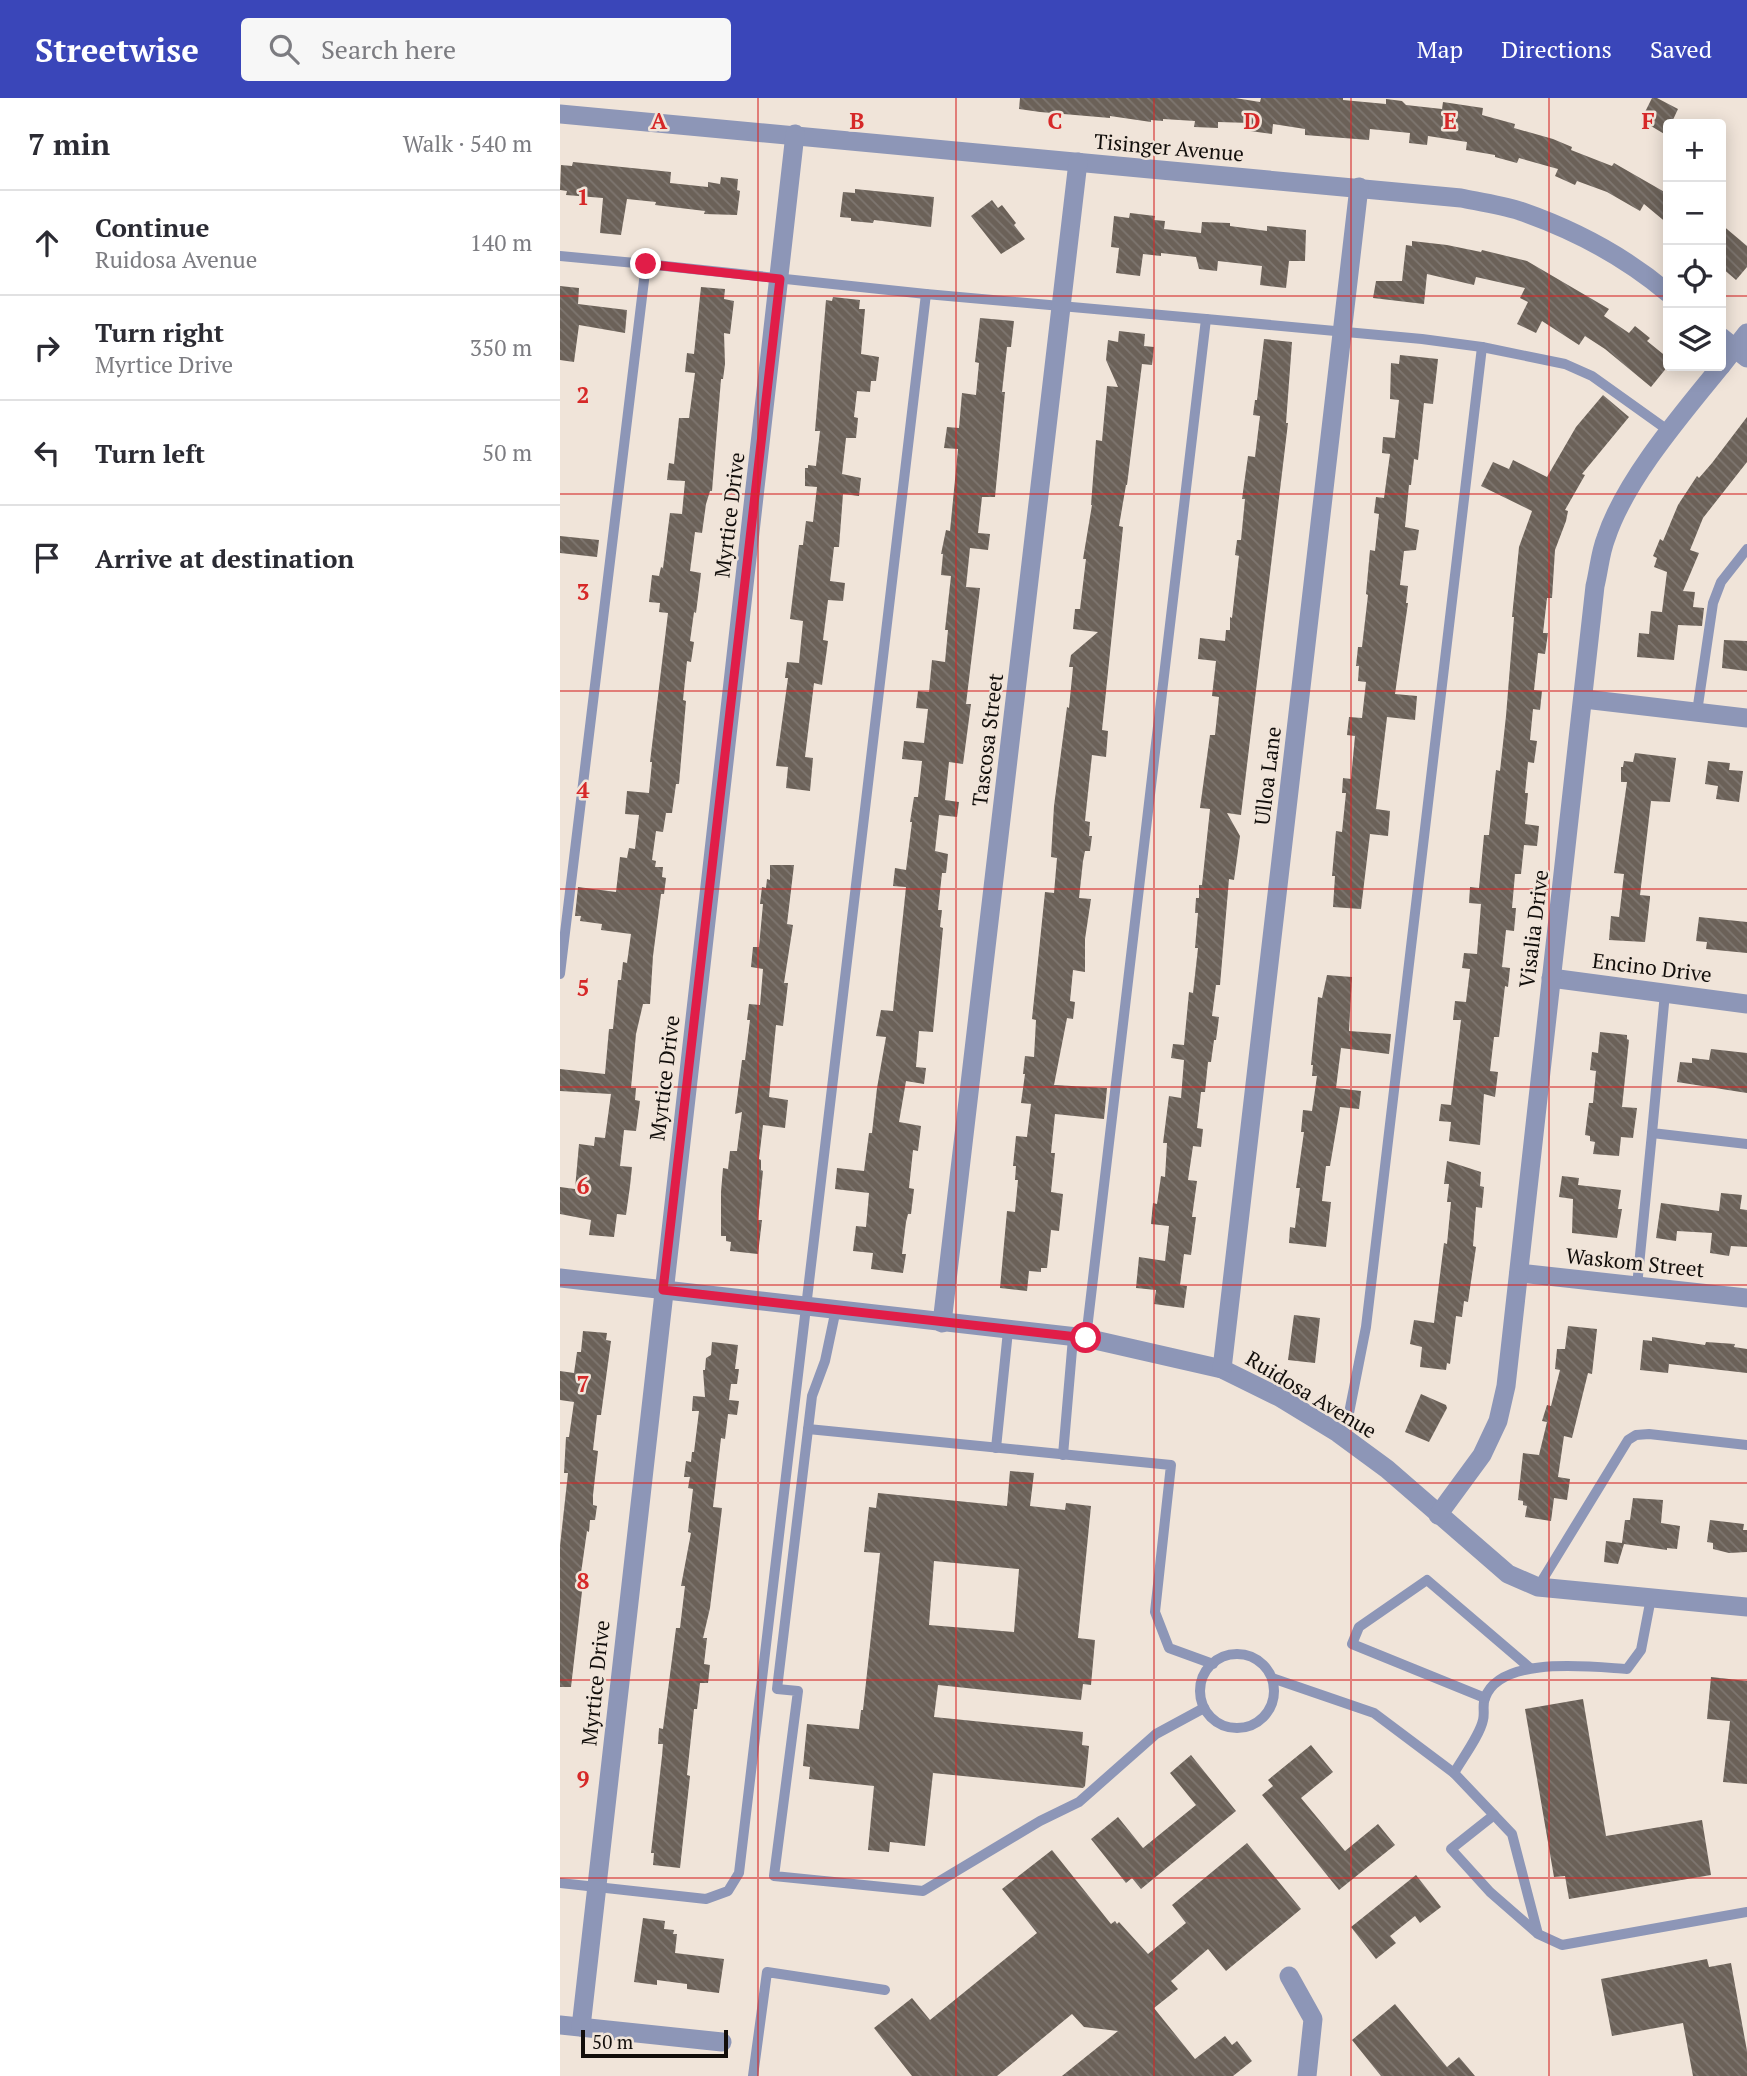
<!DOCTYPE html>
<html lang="en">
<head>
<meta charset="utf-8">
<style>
  :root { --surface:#fff; --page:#f7f7f7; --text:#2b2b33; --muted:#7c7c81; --line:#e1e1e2; --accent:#3a46b9 }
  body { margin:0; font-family:"PT Serif",serif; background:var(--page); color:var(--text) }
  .controls { position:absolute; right:21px; top:21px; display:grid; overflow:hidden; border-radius:7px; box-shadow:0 4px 18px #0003 }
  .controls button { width:63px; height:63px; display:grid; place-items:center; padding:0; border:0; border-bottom:2px solid var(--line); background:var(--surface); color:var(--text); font:35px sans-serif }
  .scale { position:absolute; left:21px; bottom:18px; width:147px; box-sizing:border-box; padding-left:7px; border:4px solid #120e0b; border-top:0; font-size:19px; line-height:24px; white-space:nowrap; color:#120e0b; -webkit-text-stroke:5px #f0e4d9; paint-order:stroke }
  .stop { position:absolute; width:21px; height:21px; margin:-16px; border:5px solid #e11d48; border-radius:50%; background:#fff }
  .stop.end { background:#e11d48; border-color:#fff; box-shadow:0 2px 7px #0008 }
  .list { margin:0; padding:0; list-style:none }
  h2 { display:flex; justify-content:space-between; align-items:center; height:91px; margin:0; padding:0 28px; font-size:30px }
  h2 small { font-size:23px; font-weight:400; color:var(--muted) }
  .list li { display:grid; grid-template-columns:46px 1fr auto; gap:21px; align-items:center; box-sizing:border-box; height:105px; padding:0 28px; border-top:2px solid var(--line) }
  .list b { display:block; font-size:26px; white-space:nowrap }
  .list p { margin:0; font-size:23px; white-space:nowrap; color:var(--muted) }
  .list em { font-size:23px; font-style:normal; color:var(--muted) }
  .icon { flex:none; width:38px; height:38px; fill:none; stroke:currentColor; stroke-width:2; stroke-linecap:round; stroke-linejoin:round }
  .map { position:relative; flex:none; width:1187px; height:1978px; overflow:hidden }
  header { display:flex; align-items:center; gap:42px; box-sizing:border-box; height:98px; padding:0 35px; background:var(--accent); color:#fff }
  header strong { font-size:33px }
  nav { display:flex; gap:38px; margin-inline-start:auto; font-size:24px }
  .search { width:490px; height:63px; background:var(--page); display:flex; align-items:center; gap:18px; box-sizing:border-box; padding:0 24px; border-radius:7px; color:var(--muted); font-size:26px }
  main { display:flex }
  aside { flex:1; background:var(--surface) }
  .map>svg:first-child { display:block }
</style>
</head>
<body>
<header>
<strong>Streetwise</strong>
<div class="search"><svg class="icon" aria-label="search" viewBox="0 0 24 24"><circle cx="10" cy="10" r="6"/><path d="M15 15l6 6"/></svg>Search here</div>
<nav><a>Map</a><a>Directions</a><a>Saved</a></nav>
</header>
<main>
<aside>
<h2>7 min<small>Walk · 540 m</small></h2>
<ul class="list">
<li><svg class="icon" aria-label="ahead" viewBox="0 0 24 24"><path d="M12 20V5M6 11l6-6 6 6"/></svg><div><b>Continue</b><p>Ruidosa Avenue</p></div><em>140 m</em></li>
<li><svg class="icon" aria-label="right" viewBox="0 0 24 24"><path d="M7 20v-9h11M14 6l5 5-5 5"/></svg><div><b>Turn right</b><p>Myrtice Drive</p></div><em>350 m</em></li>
<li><svg class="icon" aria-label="left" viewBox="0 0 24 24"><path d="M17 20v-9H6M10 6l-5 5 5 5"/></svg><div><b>Turn left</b></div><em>50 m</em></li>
<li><svg class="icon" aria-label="arrive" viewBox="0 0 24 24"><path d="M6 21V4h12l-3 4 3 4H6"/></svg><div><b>Arrive at destination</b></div></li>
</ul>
</aside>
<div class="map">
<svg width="1187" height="1978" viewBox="0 0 1187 1978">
  <defs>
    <pattern id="building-back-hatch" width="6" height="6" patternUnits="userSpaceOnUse" patternTransform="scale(1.75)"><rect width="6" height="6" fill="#6b6158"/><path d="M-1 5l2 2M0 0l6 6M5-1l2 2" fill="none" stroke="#7e7670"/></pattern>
  </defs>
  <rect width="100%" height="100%" fill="#f0e4d9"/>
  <!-- building -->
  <g fill="url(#building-back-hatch)" fill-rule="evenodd">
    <path d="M460 0H675L700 4 701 0H783V2L826 6V1L842 3 846 7 882 11 883 4 923 10 922 17 955 26 954 30 993 41 1012 49 1011 52 1052 68 1054 65 1108 96V126L1084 106 1080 113 1047 94 1017 83 1015 87 995 78 998 71 959 60 957 65 935 59V57L906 52 907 44 868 38 867 47 849 45 850 35 810 31 809 42 745 37V31L713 26 712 36 690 33 691 25 658 24V30L634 29 635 23 603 21V23L591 22V24L550 18V20L480 14 459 11Z"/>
    <path d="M1092 0H1097L1118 11 1111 26H1108L1106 37 1081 22Z"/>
    <path d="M13 64 111 74 110 85 148 89V84L160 86 161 79 178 81 177 92 180 93 177 117 144 116 145 113 95 107 96 104 67 101 61 137 40 135 43 100 6 97 7 93 0 92 1 67 12 68Z"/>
    <path d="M295 91 374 99 371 129 314 122 313 125 291 123V120L280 119 283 94 295 95Z"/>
    <path d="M432 102 438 110 442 107 456 125 454 127 465 141 441 156 411 118Z"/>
    <path d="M570 115 595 118 594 122 605 123 604 131 641 135 642 124 670 125V128L707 133V128L746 132 745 163H729L726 190 700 187 702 168 658 163 657 173 639 171 636 159 601 155V158L583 156 580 178 556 175 559 150 551 149 554 118 569 120Z"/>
    <path d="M1161 126 1187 148V169L1176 182 1161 169Z"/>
    <path d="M852 143 887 147 921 154 922 152 967 163 1049 211 1044 218 1069 235 1075 228 1090 240 1087 243 1108 260V268L1091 289 1045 251 1025 238 1019 247 982 223 976 235 957 226 968 204 960 200 965 190 916 179 914 187 867 176 864 206 813 200 816 183H842L846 147 852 148Z"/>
    <path d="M0 188 19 190 18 206 67 212 65 235 19 227 14 264 0 262Z"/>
    <path d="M141 189 165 191 164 201 174 203 170 236 164 235 165 266 163 281H161L152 393H150L146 406 142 435 135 434 130 473 141 475 136 515 134 514 130 543 134 544 131 564 127 563 123 602 126 603 119 686H116L112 715H106L103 734 96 733 92 762 96 763 95 769H103L102 779 106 780 104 796H101L93 858 90 906H83L76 936 71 990H76L75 1002 80 1003 76 1033 64 1032 60 1068 72 1069 70 1088 66 1117 57 1116 54 1139 29 1137 31 1122 0 1116V1089L15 1091 19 1046 34 1048 35 1039 45 1040 51 996 0 993V971L45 976 49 931H53L58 882H61L63 864 67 865 71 836 41 832 42 826 20 823 21 818H15L18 789 56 794 60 759 67 760 69 750 75 751 79 717 65 716 67 693 89 695 92 664H90L108 515 99 514 100 505 89 504 92 477 99 478 101 469 103 470 110 415 122 416 125 383 107 382 109 365 114 366 119 320H129L135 275 125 274 127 255 134 256Z"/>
    <path d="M273 199 300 202 299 211H305L301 256 319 259 316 283H311L310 294 297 293 294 319 298 320 296 340H286L282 376 301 380 299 398 283 396 279 449H274L270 483 285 485 283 503 268 502 263 542 268 543 262 587 254 585 245 659 253 660 250 693 226 690 228 669 216 668 228 580H225L227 564 239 565 243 523 230 521 239 447H243L246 423 253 424 257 389 245 388V370H248V367L256 368 260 333H255L266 202 272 203Z"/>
    <path d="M420 220 454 223 451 249H447L442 294H445L435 399H422L418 435 430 436 428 452 410 450 406 489 420 490 406 606H411L403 666 389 664 385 702 399 704 397 719 379 717 375 753 388 756 386 775H382L378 812H382L380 829 383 830 373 934 359 933 356 969 366 970 364 986 346 983 339 1024 361 1028 358 1053 353 1052 349 1090 354 1091 351 1116H348L346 1124 342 1156H346L343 1175 311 1171 313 1155 293 1153 296 1128 306 1129 309 1095 275 1091 277 1070 304 1073 309 1035H312L317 990 326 939 316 938 321 912 333 913 346 789 333 788 335 770 346 772 352 724H350L354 699H358L362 663 342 661 344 643 364 645 368 611 356 610 358 593 369 594 372 562 385 564 388 532H385L391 478 381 477 383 456H381L386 432 390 433 398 351 384 350 387 329 399 330 402 295 416 297 419 265 415 264Z"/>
    <path d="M559 233 585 236 584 248 594 249 592 267 582 266 567 387H566L559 428 563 429 542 632 548 633 546 659 532 657 525 723 530 724 529 738H532L530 753H525L523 763 519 800 531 801 525 841V874L513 872 510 903 515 904 513 921 507 920 494 987 547 990 544 1021 495 1016 491 1055H495L491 1094 503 1096 499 1133 491 1132 487 1170H481V1174L469 1173 467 1193 440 1190 447 1113 455 1114 458 1082H455L456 1068H453L456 1038 467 1039 471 1006 461 1005 465 976H463L465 958 474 959 476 922 472 921 485 794 494 795 497 760 491 759 494 708 507 609 509 610 513 569H509L511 557 538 534 513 531 515 511H520L526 461H523L532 407H531L536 342 542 343 547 288 558 289 546 262 548 242 558 244Z"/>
    <path d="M704 241 732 244 726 325H728L681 717 667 715 680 738 674 782 669 781 660 887H656L652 918 659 919 656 942H654L651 964H648L645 994H641L637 1030 643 1031 641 1049 633 1048 628 1082 637 1083 632 1119H636L631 1157 624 1156 620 1187 627 1188 624 1210 594 1206 596 1192 576 1190 579 1159 605 1163 609 1128 591 1126 593 1105 597 1106 601 1078 605 1079 607 1045H603L609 998 621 1000 624 962 611 960 613 946 624 947 629 894 633 895 638 850H635L638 815H635L636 800H639V787H642L650 711 640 710 650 637H655L659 599 652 598 656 563 638 561 640 540 665 543 666 532H670V519L672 520 679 458 675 457 677 442H681L685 401H682L688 358 695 359 700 318 693 317 695 302H697Z"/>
    <path d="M840 257 878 261 873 306 864 305 858 362 854 361 851 387H849L845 429 859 432 856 452 844 453 840 487 848 488 846 505H848L835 596 857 598 855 622 827 619 816 711 830 713 828 738 810 736 801 811 773 809 775 778H772L776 733 782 734 786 695H782L783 680 791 681 795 638 787 637 789 619 802 620 806 584 798 583 799 568H796L798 549H802L808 497 806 496 810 452 815 453 819 416 814 415 816 399 824 400 830 356 822 355 823 339 835 340 839 302 830 301 831 265 839 266Z"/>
    <path d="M1043 297 1069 319 1022 376 1025 377 1005 412 1008 413 1006 423 995 452 992 500H987L983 535H988L985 556 978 555 974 592 982 593 980 612 973 611 970 642 977 643 974 665 968 664 965 695H968L965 726 979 728 977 748 964 747 961 776H955L952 810H956L954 833 946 832 942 869 950 870 948 889 945 888 939 939H934L930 973 938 974 935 999 924 996 920 1047 889 1043 891 1024 879 1023 881 1006 891 1007 901 922H893L895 903 906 904 910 871 902 870 904 855 917 856 921 806 909 805 910 789 919 790 924 737H929L936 672 940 673 946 618 954 519H952L959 449 972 413 921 388 933 364 949 371 953 362 987 379 1016 329Z"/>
    <path d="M1187 319V364L1143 420 1130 452 1139 455 1123 493 1135 494 1133 509 1144 510 1142 528 1118 527 1114 562 1077 559 1079 535 1089 536 1091 513 1102 514 1107 474 1094 469 1097 460 1093 458 1100 441 1103 443 1118 407 1137 378 1139 380 1152 365Z"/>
    <path d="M0 438 39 442 37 459 0 455Z"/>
    <path d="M1164 542 1187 543V573L1162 570Z"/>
    <path d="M1075 655 1116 660 1110 704 1091 703 1080 797 1090 798V800L1085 844 1049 842 1051 818 1059 819 1064 776 1054 775 1067 684H1061V669H1063L1064 663 1073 664Z"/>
    <path d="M1148 663 1170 665 1169 672 1183 673 1179 704 1156 701 1158 688 1145 686Z"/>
    <path d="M210 767H234L227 826 233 827 224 885H228L223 928 216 927 209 999 228 1002 225 1030 203 1027 199 1061 201 1062V1072L203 1073 198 1122H202L198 1156 170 1153 171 1144 166 1143V1138H161V1094L163 1070 168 1071 170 1053H177L182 1014 175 1016 182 962H185L190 922H187L189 906 200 907 203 871 191 869 193 849H199L203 806H200L202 789 206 790 207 781 210 782Z"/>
    <path d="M1139 819 1187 824V855L1146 851 1147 844 1136 843Z"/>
    <path d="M767 877 792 879 789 933 831 936 829 956 781 950 776 990 801 993 799 1011 780 1009 770 1068H766L762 1103 771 1104 766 1149 729 1145 730 1129 735 1130 740 1090H736L744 1034H741L743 1012 752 1013 757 978H752L753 967H751L758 899 762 900Z"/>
    <path d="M1040 934 1067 937V941L1069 942 1062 1009 1077 1010 1073 1040 1061 1039 1059 1058 1033 1056 1035 1044 1030 1043V1038L1025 1037 1029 1005H1033L1036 973 1030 972 1032 954 1038 955Z"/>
    <path d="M1151 951 1187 955V995L1117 984 1120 964 1132 965V960L1149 962Z"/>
    <path d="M887 1063 921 1074 920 1088 924 1089 922 1110 916 1109 913 1148 916 1149 908 1204 904 1203 902 1219 896 1218 890 1266 887 1265 886 1272 860 1269 862 1249 850 1246 854 1222 874 1225 884 1145 887 1146 891 1104H887L889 1086H884Z"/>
    <path d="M1002 1078 1019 1080 1018 1087 1061 1092 1058 1111H1062L1057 1140 1012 1135 1013 1101 999 1099Z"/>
    <path d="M1161 1095 1182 1097 1180 1111 1187 1112V1149L1171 1148 1169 1158 1150 1155 1152 1135 1117 1133 1116 1143 1096 1140 1101 1105 1159 1113Z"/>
    <path d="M734 1217 760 1220 755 1265 728 1262Z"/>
    <path d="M1008 1228 1037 1231 1032 1276 1028 1275 1012 1340 1004 1338 998 1379 1010 1381 1007 1402 994 1400 991 1423 965 1419 967 1408 963 1407V1403L958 1402 963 1355 979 1357 987 1324 982 1323 987 1307 991 1308 1000 1272 995 1271 997 1251H1005Z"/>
    <path d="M23 1233 47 1235 46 1242 51 1243 41 1317H37L33 1352 38 1353 33 1397V1407L37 1408 35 1422H30L29 1434 27 1433 21 1475 24 1476 11 1589H0V1448L8 1375H4L6 1339H9L14 1304 0 1302V1273L14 1275 17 1254H21Z"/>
    <path d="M1092 1239 1145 1247 1146 1244 1175 1246 1174 1249 1187 1251V1275L1109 1266 1108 1275 1080 1272 1083 1242 1092 1243Z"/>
    <path d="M152 1244 178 1247 175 1271H179L177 1286H171L169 1302 179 1303 177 1317 168 1316 165 1341 161 1340 153 1409 162 1410 150 1510 143 1540H147L144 1566 150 1567 148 1585H140L137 1611H134L127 1677 130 1678 120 1770 93 1767 94 1755H91L102 1658 103 1646H98L99 1630 103 1631 116 1530H120L125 1488H121L131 1435 128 1434 133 1391 128 1390 130 1379H124L126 1363 131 1364 132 1354H134L139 1313H132L133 1298 145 1299 143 1272H145L146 1260 151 1257Z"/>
    <path d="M861 1296 886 1307 887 1310 869 1344 845 1334Z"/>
    <path d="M450 1373 474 1375 470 1408 505 1412 506 1405 531 1408 518 1540 535 1542 531 1587 523 1586 521 1602 378 1587 374 1619 523 1634 522 1647 529 1648 525 1688 523 1690 373 1675 365 1748 330 1744 329 1754 308 1752 314 1688 249 1681 250 1669 243 1668 247 1626 299 1631 301 1612H303L320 1455 304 1454 309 1409 316 1410 318 1395 447 1408ZM374 1463 459 1471 454 1534 369 1527Z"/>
    <path d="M1073 1400 1103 1402 1101 1425 1120 1428 1117 1451 1107 1450V1452L1064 1446 1058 1466 1044 1464 1046 1443 1062 1445 1065 1422H1070Z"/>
    <path d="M1150 1422 1184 1426 1183 1432H1187V1454L1169 1455 1153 1451V1445L1147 1444Z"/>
    <path d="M1151 1579 1187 1583V1686L1163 1684 1170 1623 1147 1621Z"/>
    <path d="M1023 1601 1046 1738 1142 1722 1151 1777 1009 1801 1005 1778 994 1779 965 1611Z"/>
    <path d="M751 1647 773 1674 741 1700 785 1753 818 1726 835 1747 779 1792 702 1697 713 1688 708 1682Z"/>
    <path d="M631 1657 676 1713 581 1791 572 1780 566 1785 531 1741 558 1719 583 1750 636 1707 610 1675Z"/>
    <path d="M687 1745 741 1811 666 1873 648 1851 611 1883 618 1891 594 1910 635 1961 665 1938 672 1947 677 1943 692 1963 673 1978H502L558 1933 524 1929 512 1916 437 1978H352L314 1930 352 1900 370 1922 477 1835 442 1791 492 1752 551 1826 555 1823 557 1826 559 1824 588 1856 626 1825 612 1807Z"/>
    <path d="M856 1777 881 1809 860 1825 855 1818 830 1838 836 1845 816 1861 791 1829Z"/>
    <path d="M83 1820 105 1823 104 1831 114 1832 113 1836H117L115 1855 164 1861 159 1895 127 1891V1886L97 1882V1887L74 1884Z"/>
    <path d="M1147 1861 1149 1869 1171 1865 1187 1953V1978H1133L1123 1925 1052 1938 1041 1881Z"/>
    <path d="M835 1906 887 1969 899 1959 915 1978H821L792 1942Z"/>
  </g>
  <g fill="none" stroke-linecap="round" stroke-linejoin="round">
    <!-- service -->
    <g stroke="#8d96b7" stroke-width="10">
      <path d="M0 158 86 166"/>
      <path d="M1137 614 1153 505 1161 484 1187 451"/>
      <path d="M0 876 86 166 366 196"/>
      <path d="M1105 895 1092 1035 1187 1046"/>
      <path d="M1077 1188 1092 1035"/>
      <path d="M276 1211 265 1263 252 1298 217 1591 238 1593 214 1778 363 1793 480 1723 519 1704 596 1636 644 1610"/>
      <path d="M526 1240 646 221 862 241 922 249 1005 266 1032 278 1109 333"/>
      <path d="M248 1331 611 1367 595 1514 609 1550 653 1566"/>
      <path d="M778 1335 789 1315 806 1229 922 249"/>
      <path d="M436 1350 448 1233"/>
      <path d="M503 1357 513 1240"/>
      <path d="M978 1489 1068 1342 1076 1337 1089 1336 1187 1347"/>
      <circle cx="677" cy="1593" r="37"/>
      <path d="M712 1580 814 1615 894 1675C902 1661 920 1637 923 1622 925 1615 922 1607 925 1600 940 1557 1032 1569 1067 1571L1081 1552 1091 1500"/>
      <path d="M925 1600 792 1546 799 1529 867 1482 970 1570"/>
      <path d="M894 1675 952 1736 978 1836 1002 1847 1187 1814"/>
      <path d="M934 1717 891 1751 930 1794 977 1835"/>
      <path d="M0 1785 146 1801 168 1793 179 1775 366 196 646 221"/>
      <path d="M193 1978 207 1874 325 1892"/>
    </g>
    <!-- minor -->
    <g stroke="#8d96b7" stroke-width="19">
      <path d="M0 16 901 100C921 104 941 107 960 113 1015 132 1064 158 1108 195"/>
      <path d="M1161 239 1187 260"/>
      <path d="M1161 268 1187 235"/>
      <path d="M1024 601 1187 620"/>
      <path d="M991 880 1187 906"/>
      <path d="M959 1175 1187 1200"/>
      <path d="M0 1180 526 1240 662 1271 719 1299 778 1335 827 1371 948 1476 978 1489 1187 1509"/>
      <path d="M382 1225 518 64"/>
      <path d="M662 1271 799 89"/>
      <path d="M878 1417 922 1357 938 1323 946 1288 1035 488C1039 472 1040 455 1046 440 1065 382 1122 316 1161 268"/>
      <path d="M729 1878 753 1921 747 1978"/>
      <path d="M0 1927 162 1944"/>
      <path d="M21 1929 235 36"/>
    </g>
  </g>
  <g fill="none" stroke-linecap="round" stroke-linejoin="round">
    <!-- route -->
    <path stroke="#e11d48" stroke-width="9" d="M86 166 220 181 103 1192 526 1240"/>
  </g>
  <!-- grid -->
  <path fill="none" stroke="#d62828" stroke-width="2" stroke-opacity="0.55" d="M198 0V1978M396 0V1978M594 0V1978M791 0V1978M989 0V1978M0 198H1108M1161 198H1187M0 396H1187M0 593H1187M0 791H1187M0 989H1187M0 1187H1187M0 1385H1187M0 1582H1187M0 1780H1187"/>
  <g text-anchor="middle" stroke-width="5" stroke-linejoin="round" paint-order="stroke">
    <!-- street labels -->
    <g font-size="21" fill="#120e0b" stroke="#f0e4d9">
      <text transform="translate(609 50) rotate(5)" y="7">Tisinger Avenue</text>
      <text transform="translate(170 417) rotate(-83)" y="7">Myrtice Drive</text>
      <text transform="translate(428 642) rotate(-83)" y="7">Tascosa Street</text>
      <text transform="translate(708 678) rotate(-83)" y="7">Ulloa Lane</text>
      <text transform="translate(974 831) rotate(-83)" y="7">Visalia Drive</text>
      <text transform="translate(1092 870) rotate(7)" y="7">Encino Drive</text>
      <text transform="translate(105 980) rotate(-83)" y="7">Myrtice Drive</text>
      <text transform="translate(1075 1165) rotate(6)" y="7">Waskom Street</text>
      <text transform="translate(751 1297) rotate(31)" y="7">Ruidosa Avenue</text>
      <text transform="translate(36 1585) rotate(-84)" y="7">Myrtice Drive</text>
    </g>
  </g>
  <g font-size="23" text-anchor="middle" font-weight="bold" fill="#d62828" stroke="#f0e4d9" stroke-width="5" stroke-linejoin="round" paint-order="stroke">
    <text x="99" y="31">A</text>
    <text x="297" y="31">B</text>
    <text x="495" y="31">C</text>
    <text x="692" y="31">D</text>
    <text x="890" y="31">E</text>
    <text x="1088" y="31">F</text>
    <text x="23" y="107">1</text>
    <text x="23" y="305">2</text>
    <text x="23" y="502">3</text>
    <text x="23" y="700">4</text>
    <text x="23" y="898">5</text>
    <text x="23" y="1096">6</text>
    <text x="23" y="1294">7</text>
    <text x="23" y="1491">8</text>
    <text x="23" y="1689">9</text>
  </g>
</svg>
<div class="controls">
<button>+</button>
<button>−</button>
<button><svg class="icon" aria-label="locate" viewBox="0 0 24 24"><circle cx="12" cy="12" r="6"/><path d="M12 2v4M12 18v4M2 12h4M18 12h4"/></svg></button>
<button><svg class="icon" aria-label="layers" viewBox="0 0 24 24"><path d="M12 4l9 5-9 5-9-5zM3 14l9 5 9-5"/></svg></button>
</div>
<div class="scale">50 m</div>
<div class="stop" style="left:526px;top:1240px"></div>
<div class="stop end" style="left:86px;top:166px"></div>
</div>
</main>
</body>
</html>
